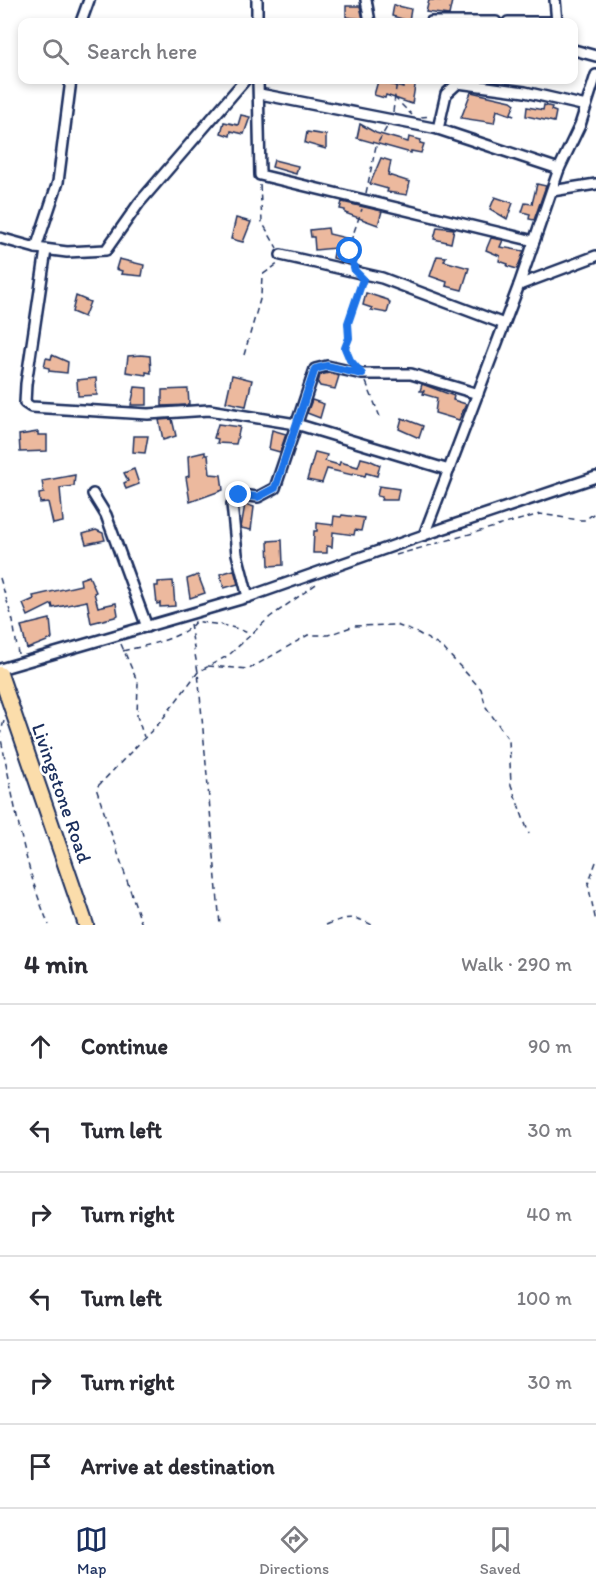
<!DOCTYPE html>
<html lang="en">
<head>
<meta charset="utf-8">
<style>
  :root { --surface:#fff; --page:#f2f2f3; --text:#2b2b33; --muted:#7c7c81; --line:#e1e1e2; --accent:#1b2f5e }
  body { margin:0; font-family:Itim,sans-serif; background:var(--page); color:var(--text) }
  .stop { position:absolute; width:18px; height:18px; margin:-14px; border:4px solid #1a73e8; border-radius:50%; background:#fff }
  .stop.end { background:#1a73e8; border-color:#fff; box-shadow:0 2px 6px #0008 }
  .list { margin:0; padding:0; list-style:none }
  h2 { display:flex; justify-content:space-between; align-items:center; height:78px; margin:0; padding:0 24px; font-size:26px }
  h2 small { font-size:20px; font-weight:400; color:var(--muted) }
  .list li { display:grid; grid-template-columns:39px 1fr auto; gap:18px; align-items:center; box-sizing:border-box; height:84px; padding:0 24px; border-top:2px solid var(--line) }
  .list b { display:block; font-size:22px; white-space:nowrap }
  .list em { font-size:20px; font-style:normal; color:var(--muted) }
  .icon { flex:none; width:33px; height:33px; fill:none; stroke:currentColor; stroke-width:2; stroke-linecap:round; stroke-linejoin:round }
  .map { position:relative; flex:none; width:596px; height:925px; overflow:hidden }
  .search { position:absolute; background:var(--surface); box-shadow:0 3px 9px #0003; left:18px; right:18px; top:18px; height:66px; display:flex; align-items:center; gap:15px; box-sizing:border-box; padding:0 21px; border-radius:12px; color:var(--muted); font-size:22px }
  .sheet { height:582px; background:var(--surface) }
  nav { display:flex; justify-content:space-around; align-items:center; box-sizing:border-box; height:84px; border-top:2px solid var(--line); background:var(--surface); font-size:16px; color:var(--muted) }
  nav a { display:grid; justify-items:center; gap:3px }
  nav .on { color:var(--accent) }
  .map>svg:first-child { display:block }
</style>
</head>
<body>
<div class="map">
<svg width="596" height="925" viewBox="0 0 596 925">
  <rect width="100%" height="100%" fill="#fff"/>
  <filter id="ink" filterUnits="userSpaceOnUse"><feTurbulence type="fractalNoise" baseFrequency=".0167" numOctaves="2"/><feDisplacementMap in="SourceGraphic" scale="12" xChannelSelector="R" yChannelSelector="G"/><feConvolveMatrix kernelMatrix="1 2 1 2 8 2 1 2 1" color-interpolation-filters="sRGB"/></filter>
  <g filter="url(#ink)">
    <!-- building -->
    <g fill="#ecb99e" stroke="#1b2f5e" stroke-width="1.5">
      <path d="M429 0 452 1 449 15 426 12Z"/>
      <path d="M394 5 411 9 409 21 392 16Z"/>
      <path d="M346 6H360L363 19 346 17Z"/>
      <path d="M404 80H416L412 104 386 95 385 98 374 95 378 81 403 88Z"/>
      <path d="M471 92 511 101 515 104 511 113 514 116 497 110 494 123 461 118Z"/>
      <path d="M544 105 552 107 551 110 556 112 554 122 526 116 527 107 543 110Z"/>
      <path d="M241 115 250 117 244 134 231 131 230 136 221 133 224 122 238 125Z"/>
      <path d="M360 124 376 133 408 142 409 137 421 140 420 143 424 144 421 153 411 151V153L357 138Z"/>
      <path d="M307 132 326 135V149L305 143Z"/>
      <path d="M381 158 391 161 388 175 410 182 407 195 387 192 388 189 370 184Z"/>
      <path d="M274 160 298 166 296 174 272 167Z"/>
      <path d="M537 184 546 186 534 220 529 219 530 214 522 212 525 203 532 204Z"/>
      <path d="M495 197 513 203 507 219 490 209Z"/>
      <path d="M342 202 382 211 378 225 345 213V210L340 209Z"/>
      <path d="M236 218 251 222 243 242 231 239Z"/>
      <path d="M437 227 454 229 451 243 434 239Z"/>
      <path d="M328 228 329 234 350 239 348 255 345 254 344 261 333 258 335 248 315 250 314 237H311L310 230Z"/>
      <path d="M491 238 503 240 500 247 524 251 517 269 507 266 508 264 499 261 500 256 486 250Z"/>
      <path d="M437 256 446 257 444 261 469 268 462 290 446 286 447 282 430 276Z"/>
      <path d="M119 259 144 265 142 276 121 274 122 271 116 269Z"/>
      <path d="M366 293 388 300 390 303 387 313 371 310 372 308 363 305Z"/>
      <path d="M76 296 90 302 84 317 72 312Z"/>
      <path d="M52 355 68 362 67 373 49 371V368L44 367 46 358 51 359Z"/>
      <path d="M141 355 150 356 151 373 146 372V375L126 372 128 356Z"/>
      <path d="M329 373 339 376 335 389 320 386 318 383 320 375Z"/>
      <path d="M232 375 252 380 246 406 226 402Z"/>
      <path d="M96 378 97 395 78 396 77 380Z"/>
      <path d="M422 384 454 396 453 400 466 404 459 420 435 413 437 398 423 394 424 391H420Z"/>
      <path d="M135 387 147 388V405H131Z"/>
      <path d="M188 389 189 405 162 406V390Z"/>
      <path d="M312 400 324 404 320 418 307 413Z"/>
      <path d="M402 418 423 426 419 438 399 429Z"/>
      <path d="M172 419 176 436 163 440 159 420Z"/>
      <path d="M218 424 240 427 236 444 217 443 218 439 214 438Z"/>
      <path d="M272 430 286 434 280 452 269 449Z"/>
      <path d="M38 432V435H47V451L20 452 19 435Z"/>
      <path d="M134 436H148L145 453 133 452Z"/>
      <path d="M205 452V455H208L210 474 221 475 223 490 190 502 186 477 189 476 188 456Z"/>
      <path d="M315 452 327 455 325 461 339 465 340 462 358 467 361 458 369 460 380 465 377 476 366 473 365 476 353 473 352 475 327 469 322 483 307 480Z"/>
      <path d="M134 469 139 484 126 489 124 483 128 481 124 473Z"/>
      <path d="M75 475 74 486 60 488 63 522 53 524 48 502 40 503 39 494 44 493 42 481Z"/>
      <path d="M379 486 399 489 397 500H381L382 497 377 496Z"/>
      <path d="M245 504 254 507 251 530 241 528Z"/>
      <path d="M342 515 364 518 361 531 355 530 354 535 333 532 332 547 327 546V553H313L314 531H317V523L333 525 334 516 341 517Z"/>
      <path d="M96 530 103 533 105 540 86 544 83 534Z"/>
      <path d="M282 540 283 565 269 566 268 541Z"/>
      <path d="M234 570 238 584 224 588 220 574Z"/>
      <path d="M198 575 205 593 190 598 187 579Z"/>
      <path d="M89 576 96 592 94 593 98 607 116 603 118 615 115 617 91 623 87 601 53 608 52 604 28 616 23 604 34 599 33 596 81 585 80 579Z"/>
      <path d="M173 581 175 606 160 607V603L157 604 155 586H158V582Z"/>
      <path d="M50 619 52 639 27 649 21 626Z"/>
    </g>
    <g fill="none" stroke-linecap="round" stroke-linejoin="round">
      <defs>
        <g id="minor">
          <path d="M366 0 370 22"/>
          <path d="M555 0 557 22"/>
          <path d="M81 22 89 0"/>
          <path d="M257 22V0"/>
          <path d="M431 22H496"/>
          <path d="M508 22H558"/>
          <path d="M574 50 596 56"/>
          <path d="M258 80 260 175 534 241"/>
          <path d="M260 94 438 129 559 169"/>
          <path d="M438 129 446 94 458 83 525 92 586 106"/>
          <path d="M552 191 596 184"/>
          <path d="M0 238 36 248 58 182 71 80"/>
          <path d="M36 248 67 252 106 250 139 203 245 80"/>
          <path d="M46 250 26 384 25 403 31 407 148 414 209 410 296 424 449 470"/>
          <path d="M281 255 382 278 504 324"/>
          <path d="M519 285 596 256"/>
          <path d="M93 494 106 515 147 627"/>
          <path d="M424 535 596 477"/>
          <path d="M248 597 237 554 232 504 239 495 258 497 275 488 315 369 327 366 362 374H411L478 394"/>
          <path d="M0 669 248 597 424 535 519 285 559 169 580 125 596 75"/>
        </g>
        <path id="highway" d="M0 674 86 925"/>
      </defs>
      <!-- minor casing -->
      <use href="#minor" stroke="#1b2f5e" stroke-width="14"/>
      <!-- highway casing -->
      <use href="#highway" stroke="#1b2f5e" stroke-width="18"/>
      <!-- path -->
      <g stroke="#1b2f5e" stroke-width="1.5" stroke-dasharray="6 4.5" stroke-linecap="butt">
        <path d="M394 97 412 115"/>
        <path d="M393 112 397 80"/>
        <path d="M421 117 431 116"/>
        <path d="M260 185 262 222 277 248"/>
        <path d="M366 193 376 146 387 127"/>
        <path d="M352 262 349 246 362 209"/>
        <path d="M244 355 261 296 262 275 279 263"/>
        <path d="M353 364 345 348 349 338 348 323 362 281"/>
        <path d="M366 382 380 417"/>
        <path d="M396 555 540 514 579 520H585L596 512"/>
        <path d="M0 578 13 621 18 654"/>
        <path d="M190 624 198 672 220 925"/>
        <path d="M121 644 138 683 137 716 144 737"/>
        <path d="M123 651C146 645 181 640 196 621 214 625 235 625 249 634"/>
        <path d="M208 666 249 669 308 635H328L354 626 396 625 418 633 443 648 481 689 486 707 509 740 511 785 529 834"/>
        <path d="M4 721 0 735C14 798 23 865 49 925"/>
        <path d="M596 862 588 884 596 922"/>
        <path d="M142 925 96 788 161 721 198 672 229 655 270 617 319 582"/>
        <path d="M326 925C345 917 354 915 372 925"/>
      </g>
      <!-- minor -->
      <use href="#minor" stroke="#fff" stroke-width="9"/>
      <!-- highway -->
      <use href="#highway" stroke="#fbddab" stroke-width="14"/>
    </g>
  </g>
  <g fill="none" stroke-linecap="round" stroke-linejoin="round" filter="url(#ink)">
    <!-- route -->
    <path stroke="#1a73e8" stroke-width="8" d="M239 495 258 497 275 488 315 369 327 366 362 374 350 360 345 348 349 338 348 323 363 279 355 271 350 251"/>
  </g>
  <g text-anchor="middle" stroke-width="5" stroke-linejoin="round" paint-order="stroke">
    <!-- street labels -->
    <g font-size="20" fill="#1b2f5e" stroke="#fff">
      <text transform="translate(62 793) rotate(71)" y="7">Livingstone Road</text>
    </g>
  </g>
</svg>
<div class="stop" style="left:350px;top:251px"></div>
<div class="stop end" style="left:239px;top:495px"></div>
<div class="search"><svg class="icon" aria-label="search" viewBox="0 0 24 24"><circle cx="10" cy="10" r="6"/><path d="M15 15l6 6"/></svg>Search here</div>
</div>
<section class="sheet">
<h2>4 min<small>Walk · 290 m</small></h2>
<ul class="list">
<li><svg class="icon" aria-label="ahead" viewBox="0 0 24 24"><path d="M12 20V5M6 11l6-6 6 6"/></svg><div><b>Continue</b></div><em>90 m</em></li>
<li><svg class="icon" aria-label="left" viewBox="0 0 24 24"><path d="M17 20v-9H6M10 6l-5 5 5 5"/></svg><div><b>Turn left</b></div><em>30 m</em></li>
<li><svg class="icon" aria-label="right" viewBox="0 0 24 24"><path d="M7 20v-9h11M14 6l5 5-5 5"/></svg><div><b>Turn right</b></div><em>40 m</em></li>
<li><svg class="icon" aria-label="left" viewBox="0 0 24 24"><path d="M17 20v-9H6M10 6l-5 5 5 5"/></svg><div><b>Turn left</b></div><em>100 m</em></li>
<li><svg class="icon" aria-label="right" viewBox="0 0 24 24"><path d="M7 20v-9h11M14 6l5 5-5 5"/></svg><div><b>Turn right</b></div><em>30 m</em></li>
<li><svg class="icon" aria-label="arrive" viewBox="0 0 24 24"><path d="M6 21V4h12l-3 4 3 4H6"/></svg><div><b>Arrive at destination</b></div></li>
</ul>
</section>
<nav>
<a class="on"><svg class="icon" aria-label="map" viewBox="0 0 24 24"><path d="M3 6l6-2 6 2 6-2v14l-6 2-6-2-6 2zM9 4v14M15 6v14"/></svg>Map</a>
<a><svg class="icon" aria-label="directions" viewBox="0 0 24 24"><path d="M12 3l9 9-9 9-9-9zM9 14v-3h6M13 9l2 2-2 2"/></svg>Directions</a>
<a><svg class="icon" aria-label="saved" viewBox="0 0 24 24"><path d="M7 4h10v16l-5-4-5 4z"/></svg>Saved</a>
</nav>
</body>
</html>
